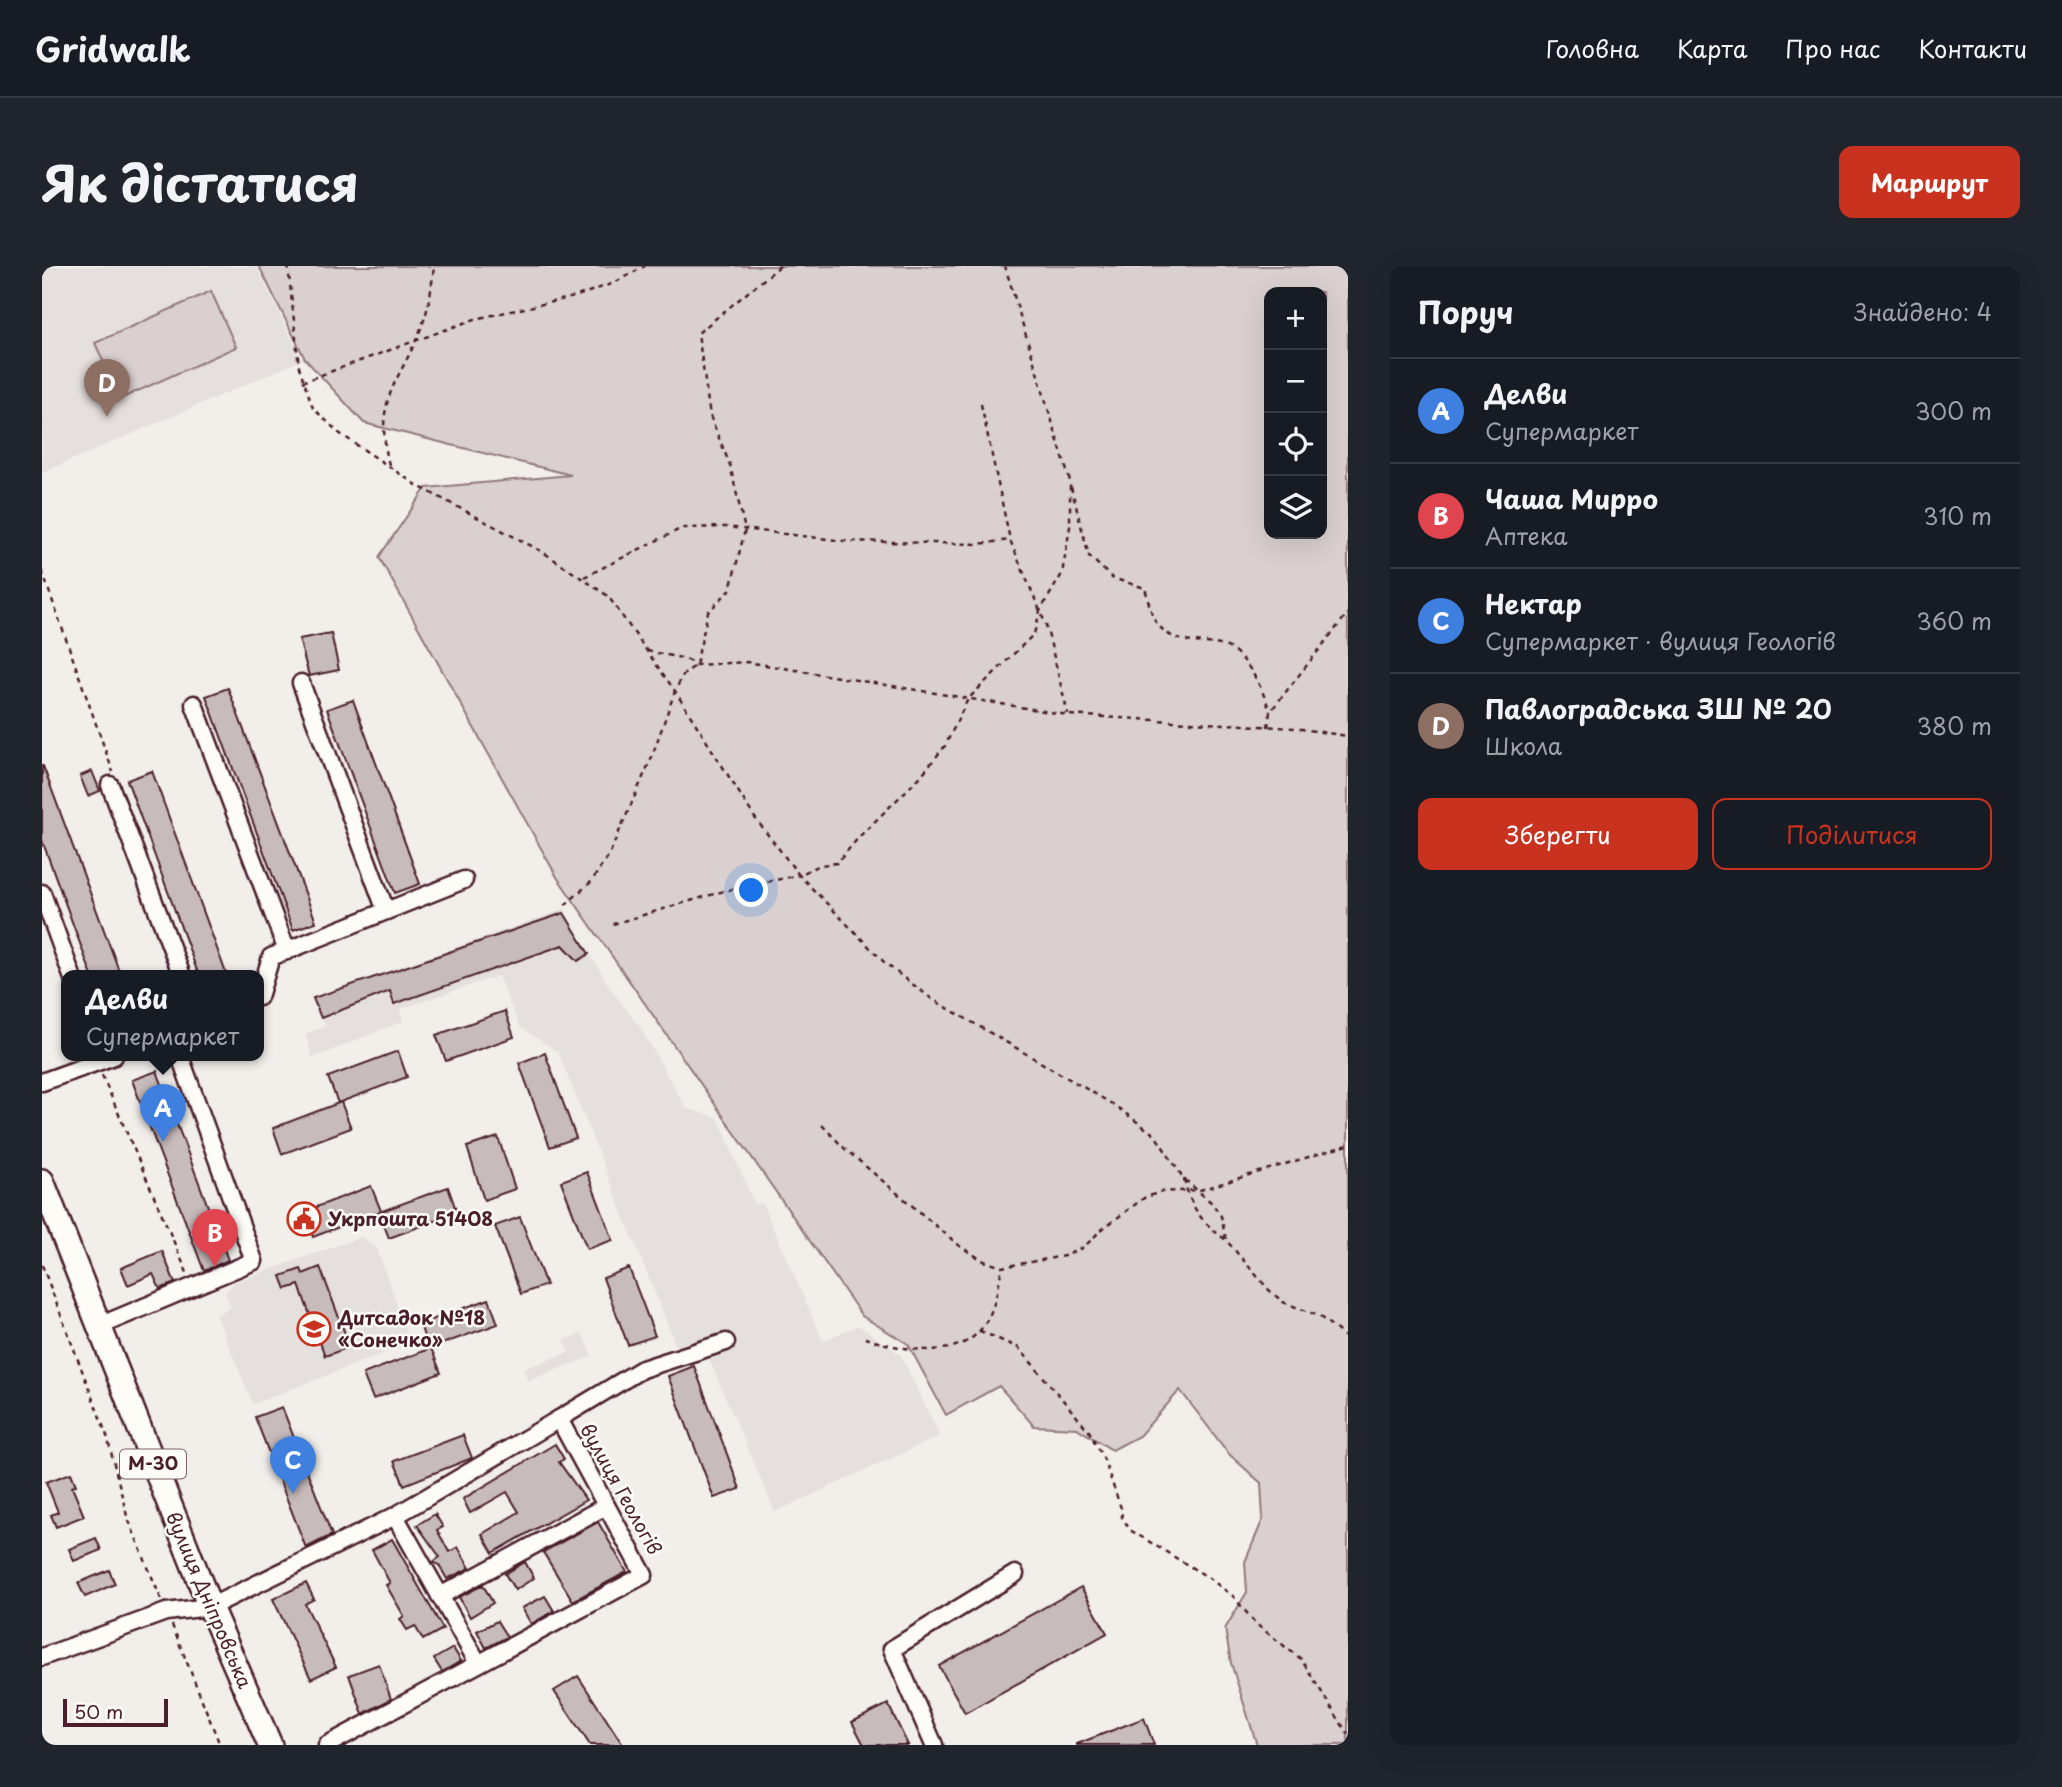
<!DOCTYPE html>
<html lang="uk">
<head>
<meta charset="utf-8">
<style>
  :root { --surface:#171b24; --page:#20242c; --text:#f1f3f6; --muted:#9ea1a6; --line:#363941; --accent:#c8321e }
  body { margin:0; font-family:"Playpen Sans",sans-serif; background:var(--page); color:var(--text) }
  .controls { position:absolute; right:21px; top:21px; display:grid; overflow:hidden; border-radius:14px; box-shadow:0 7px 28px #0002 }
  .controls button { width:63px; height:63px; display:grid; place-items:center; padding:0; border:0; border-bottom:2px solid var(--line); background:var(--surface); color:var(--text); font:35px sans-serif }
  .scale { position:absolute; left:21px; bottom:18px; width:105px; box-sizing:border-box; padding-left:7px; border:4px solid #4a1f2b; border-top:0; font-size:19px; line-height:24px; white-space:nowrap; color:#4a1f2b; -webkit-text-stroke:5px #fdfcf7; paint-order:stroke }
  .you { position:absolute; left:710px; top:625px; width:24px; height:24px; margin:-18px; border:5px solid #fff; border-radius:50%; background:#1a73e8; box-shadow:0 0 0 10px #1a73e833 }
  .badge { display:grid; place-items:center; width:46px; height:46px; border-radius:50%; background:var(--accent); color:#fff; font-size:23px; font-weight:700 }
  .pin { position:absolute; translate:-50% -58px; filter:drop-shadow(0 2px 4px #0008) }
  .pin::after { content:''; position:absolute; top:37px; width:24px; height:21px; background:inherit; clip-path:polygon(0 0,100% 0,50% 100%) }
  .popup { position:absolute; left:19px; top:704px; width:203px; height:91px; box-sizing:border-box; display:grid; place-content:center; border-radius:14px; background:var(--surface); filter:drop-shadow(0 2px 5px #0005); font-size:23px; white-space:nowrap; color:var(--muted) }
  .popup b { font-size:26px; color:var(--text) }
  .popup::after { content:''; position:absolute; left:50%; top:100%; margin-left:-14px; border:14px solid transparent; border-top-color:var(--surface) }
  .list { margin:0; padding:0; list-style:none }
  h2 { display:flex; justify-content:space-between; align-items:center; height:91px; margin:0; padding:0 28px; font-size:30px }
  h2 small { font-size:23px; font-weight:400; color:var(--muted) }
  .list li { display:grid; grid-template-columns:46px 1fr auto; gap:21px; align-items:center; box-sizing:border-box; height:105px; padding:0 28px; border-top:2px solid var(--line) }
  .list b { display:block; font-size:26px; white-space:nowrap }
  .list p { margin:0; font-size:23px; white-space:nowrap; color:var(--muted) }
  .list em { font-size:23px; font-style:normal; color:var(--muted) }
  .actions { display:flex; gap:14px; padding:21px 28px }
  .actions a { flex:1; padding:16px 0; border:2px solid var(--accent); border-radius:14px; text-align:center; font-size:24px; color:var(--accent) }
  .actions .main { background:var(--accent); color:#fff }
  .icon { flex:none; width:38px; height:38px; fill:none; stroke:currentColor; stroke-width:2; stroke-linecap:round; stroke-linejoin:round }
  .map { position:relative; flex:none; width:1306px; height:1479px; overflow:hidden; border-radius:14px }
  header { display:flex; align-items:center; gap:42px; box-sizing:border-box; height:98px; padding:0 35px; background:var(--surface); border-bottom:2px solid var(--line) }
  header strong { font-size:33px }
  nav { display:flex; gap:38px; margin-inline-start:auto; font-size:24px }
  .intro { display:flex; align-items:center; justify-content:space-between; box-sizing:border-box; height:168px; padding:0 42px }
  h1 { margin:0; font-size:49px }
  .button { padding:18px 32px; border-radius:14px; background:var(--accent); color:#fff; font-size:24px; font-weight:700 }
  main { display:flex; gap:42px; padding:0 42px }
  aside { flex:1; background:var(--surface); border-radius:14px; box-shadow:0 7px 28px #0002 }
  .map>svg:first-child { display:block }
</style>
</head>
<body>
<header>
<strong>Gridwalk</strong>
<nav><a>Головна</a><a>Карта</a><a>Про нас</a><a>Контакти</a></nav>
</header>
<div class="intro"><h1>Як дістатися</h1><a class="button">Маршрут</a></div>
<main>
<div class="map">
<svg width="1306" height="1479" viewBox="0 0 1306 1479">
  <rect width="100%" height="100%" fill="#f2efeb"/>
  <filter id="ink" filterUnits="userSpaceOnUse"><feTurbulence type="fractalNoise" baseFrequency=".0143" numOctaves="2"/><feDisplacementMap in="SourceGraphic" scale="14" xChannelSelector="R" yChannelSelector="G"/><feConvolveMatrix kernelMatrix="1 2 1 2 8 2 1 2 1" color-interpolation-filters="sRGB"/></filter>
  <g filter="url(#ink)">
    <!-- built -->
    <g fill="#e5dfdd">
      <path d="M0 0H214L260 94 0 207Z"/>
      <path d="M522 643 568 722 599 763 644 842 676 852 713 939 720 937 781 1075 816 1059 858 1088 898 1170 733 1246 667 1093 635 1082 516 786 478 761 456 710 358 743 361 755 271 792 263 768 283 760 271 732Z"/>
      <path d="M319 971 335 982 368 1077 211 1138 174 1049 189 1041 183 1027 193 1016Z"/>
      <path d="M540 1067 550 1090 486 1115 481 1103 527 1086 522 1074Z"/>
    </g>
    <!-- green -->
    <g fill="#d9d0cf" stroke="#92787d" stroke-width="2" fill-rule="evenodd">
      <path d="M217 0H1306V1479H1215L1189 1397 1183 1363 1205 1326 1203 1296 1221 1253 1219 1217 1187 1188 1138 1124 1097 1170 1070 1184 1035 1162 992 1160 957 1120 904 1149 866 1078 820 1050 515 611 337 291 384 222 529 209 322 157 263 93ZM1280 26V268H1227V26Z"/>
      <path d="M169 25 194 81 78 133 53 77Z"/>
    </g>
    <!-- building -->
    <g fill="#c8bbbb" stroke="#4a1f2b" stroke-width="2">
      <path d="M289 367 297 404 267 410 257 373Z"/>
      <path d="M186 422 274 656 251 664 164 430Z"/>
      <path d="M311 434 378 618 353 627 285 443Z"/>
      <path d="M0 500H1L79 710H50L0 574Z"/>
      <path d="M50 505 58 525 46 530 38 510Z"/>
      <path d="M110 505 185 710H157L111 585 85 514Z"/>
      <path d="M522 647 547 688 536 695 521 679 352 738 348 725 279 752 271 732Z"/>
      <path d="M463 745 472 771 404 795 394 769Z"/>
      <path d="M356 785 365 811 296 837 286 811Z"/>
      <path d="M503 787 534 872 508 881 477 797Z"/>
      <path d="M115 805 186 994 162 1005 90 814Z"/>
      <path d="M299 836 309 862 240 888 231 862Z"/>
      <path d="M456 871 473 923 442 934 425 881Z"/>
      <path d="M545 906 571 974 545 983 519 915Z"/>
      <path d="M329 920 339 945 271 971 261 946Z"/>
      <path d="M406 921 415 947 347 972 337 946Z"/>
      <path d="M478 951 504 1019 479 1028 453 960Z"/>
      <path d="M120 985 133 1017 118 1023 111 1008 86 1019 79 1002Z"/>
      <path d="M278 1001 308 1081 283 1090 257 1019 244 1023 239 1010 259 1003 261 1008Z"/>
      <path d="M587 1002 613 1070 586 1079 561 1012Z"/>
      <path d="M447 1033 456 1058 386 1083 378 1058Z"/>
      <path d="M389 1082 399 1107 331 1133 321 1108Z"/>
      <path d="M652 1100 698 1223 672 1232 626 1110Z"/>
      <path d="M240 1141 290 1269 264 1282 213 1151Z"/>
      <path d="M421 1169 430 1192 362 1219 352 1195Z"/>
      <path d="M513 1178 522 1193 517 1196 544 1234 451 1287 440 1268 477 1246 465 1226 428 1247 421 1233Z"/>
      <path d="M29 1207 34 1219 30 1221 42 1250 14 1261 9 1249 16 1246 4 1216Z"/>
      <path d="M393 1248 401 1261 395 1264 407 1286 416 1281 428 1302 405 1313 397 1299 391 1296 398 1291 375 1259Z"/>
      <path d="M556 1256 585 1306 531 1335 501 1286Z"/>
      <path d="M54 1272 59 1284 32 1295 27 1283Z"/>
      <path d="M350 1273 401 1363 381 1374 373 1360 365 1364 358 1353 362 1350 344 1319 348 1317 330 1284Z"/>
      <path d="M483 1296 492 1312 473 1324 463 1308Z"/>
      <path d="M67 1304 73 1318 43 1331 36 1317Z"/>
      <path d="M264 1317 272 1333 263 1338 294 1401 269 1413 231 1333Z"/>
      <path d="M441 1319 451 1337 428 1351 417 1331Z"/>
      <path d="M1039 1321 1065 1367 923 1447 897 1400Z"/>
      <path d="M503 1330 512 1345 489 1358 480 1342Z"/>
      <path d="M455 1355 465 1371 444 1382 435 1365Z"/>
      <path d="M411 1382 419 1395 400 1406 392 1393Z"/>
      <path d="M337 1398 349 1433 321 1448 307 1409Z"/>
      <path d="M536 1410 581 1479H548L512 1425Z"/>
      <path d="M846 1438 866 1479H822L810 1456Z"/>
      <path d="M1102 1452 1112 1479H1035V1478Z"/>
    </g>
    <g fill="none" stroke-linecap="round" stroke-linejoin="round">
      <defs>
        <g id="minor">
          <path d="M259 417 344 645"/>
          <path d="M152 438 245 685"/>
          <path d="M68 519 140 710"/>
          <path d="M0 627 30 710"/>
          <path d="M217 731 229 691 422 614"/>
          <path d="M0 816 72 790"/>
          <path d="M57 1060 212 995 139 793"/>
          <path d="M517 1153 600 1103 684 1076"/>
          <path d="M353 1250 436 1397"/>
          <path d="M398 1330 564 1240"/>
          <path d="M0 1391 124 1346 168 1341 353 1250 517 1153 602 1309 285 1479"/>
          <path d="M892 1479 850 1383 973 1308"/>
        </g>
        <path id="highway" d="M0 915 168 1341 228 1479"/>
      </defs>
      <!-- minor casing -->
      <use href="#minor" stroke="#4a1f2b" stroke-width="21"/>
      <!-- highway casing -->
      <use href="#highway" stroke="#4a1f2b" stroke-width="28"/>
      <!-- path -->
      <g stroke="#4a1f2b" stroke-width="2.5" stroke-dasharray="5 5" stroke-linecap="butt">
        <path d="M246 0 257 101 271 142 297 167 376 220 501 286 566 330 633 425 713 552 757 609 778 599 795 597 817 571 877 512 903 480 926 433 992 368 998 345 1020 308 1028 261V215L963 0"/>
        <path d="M260 116 433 53 532 31 572 17 603 0"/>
        <path d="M939 138 968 274"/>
        <path d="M347 199C330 127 361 115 382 54 388 36 390 18 392 0"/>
        <path d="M1029 221 1047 290 1070 312 1103 322C1106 332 1109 351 1116 359 1137 382 1156 373 1182 380 1204 386 1222 426 1228 446"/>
        <path d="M0 305 71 506"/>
        <path d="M542 311 640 262 684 261 802 275 936 278 968 274 1004 359 1026 448"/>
        <path d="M605 385 644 393 654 399 705 396 1026 449 1253 462 1306 470"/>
        <path d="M1226 461 1228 446 1306 347"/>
        <path d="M523 639 549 616 567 589 609 493 633 425 641 409 654 399 666 346 688 324 703 264 688 199 668 150 656 67 738 0"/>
        <path d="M571 658 682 625 757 609 844 698 890 733 1072 839 1113 869 1142 913 1170 937 1179 950 1184 974 1227 1024 1241 1036 1277 1050 1306 1073"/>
        <path d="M60 809 146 1009"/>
        <path d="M780 859 803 883 919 981 942 995 960 1001 1022 990 1042 981 1059 964 1102 932 1118 926 1158 924 1306 879"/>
        <path d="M1142 913C1148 941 1160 957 1184 974"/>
        <path d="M0 999 65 1170 85 1250 119 1333"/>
        <path d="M938 1065 977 1082 1047 1165 1062 1194 1079 1242 1080 1251 1088 1264 1167 1312 1191 1330 1214 1358 1259 1393 1306 1468"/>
        <path d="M823 1072C856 1083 914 1096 940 1062 953 1045 956 1021 960 1001"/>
        <path d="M130 1359 178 1479"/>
      </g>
      <!-- minor -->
      <use href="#minor" stroke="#fdfcf7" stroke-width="16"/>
      <!-- highway -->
      <use href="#highway" stroke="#fdfcf7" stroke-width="23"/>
    </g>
  </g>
  <!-- icons -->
  <defs>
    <symbol id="civic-ring" viewBox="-11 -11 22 22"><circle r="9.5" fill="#fdfcf7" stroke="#c8321e" stroke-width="1.5"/><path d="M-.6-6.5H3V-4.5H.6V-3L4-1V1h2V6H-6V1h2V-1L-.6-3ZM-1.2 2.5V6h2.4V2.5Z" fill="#c8321e"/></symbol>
    <symbol id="school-ring" viewBox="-11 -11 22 22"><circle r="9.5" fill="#fdfcf7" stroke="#c8321e" stroke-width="1.5"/><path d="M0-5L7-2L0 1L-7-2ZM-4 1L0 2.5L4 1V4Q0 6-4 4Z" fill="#c8321e"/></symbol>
  </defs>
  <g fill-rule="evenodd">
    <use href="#civic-ring" x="243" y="934" width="38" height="38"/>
    <use href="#school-ring" x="253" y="1044" width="38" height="38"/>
  </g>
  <g text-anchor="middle" stroke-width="5" stroke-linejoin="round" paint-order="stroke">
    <!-- shield labels -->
    <rect fill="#fdfcf7" stroke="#806168" stroke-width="2" x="78" y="1183.5" width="66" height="29" rx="5"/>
    <g font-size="18" font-weight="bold" fill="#4a1f2b">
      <text x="111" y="1204">М-30</text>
    </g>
    <!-- poi labels -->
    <g font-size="19" font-weight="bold" fill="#4a1f2b" stroke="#fdfcf7" text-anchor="start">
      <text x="286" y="960">Укрпошта 51408</text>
      <text x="296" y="1059">Дитсадок №18<tspan x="296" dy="22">«Сонечко»</tspan></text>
    </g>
    <!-- street labels -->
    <g font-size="19" fill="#4a1f2b" stroke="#fdfcf7">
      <text transform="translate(579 1223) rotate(61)" y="7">вулиця Геологів</text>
      <text transform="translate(167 1334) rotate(67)" y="7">вулиця Дніпровська</text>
    </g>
  </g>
</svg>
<div class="controls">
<button>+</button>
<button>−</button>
<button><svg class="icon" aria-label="locate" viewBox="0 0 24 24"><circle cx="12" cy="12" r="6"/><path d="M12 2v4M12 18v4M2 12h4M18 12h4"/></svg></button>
<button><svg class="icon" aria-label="layers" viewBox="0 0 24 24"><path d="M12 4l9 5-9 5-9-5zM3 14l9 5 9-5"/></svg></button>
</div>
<div class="scale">50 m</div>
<div class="you"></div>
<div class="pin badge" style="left:121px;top:876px;background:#3f7fe0">A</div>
<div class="popup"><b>Делви</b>Супермаркет</div>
<div class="pin badge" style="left:173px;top:1001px;background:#e0444e">B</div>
<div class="pin badge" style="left:251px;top:1228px;background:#3f7fe0">C</div>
<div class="pin badge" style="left:65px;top:151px;background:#8d6e63">D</div>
</div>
<aside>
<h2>Поруч<small>Знайдено: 4</small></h2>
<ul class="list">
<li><span class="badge" style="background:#3f7fe0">A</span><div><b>Делви</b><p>Супермаркет</p></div><em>300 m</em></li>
<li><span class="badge" style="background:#e0444e">B</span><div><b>Чаша Мирро</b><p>Аптека</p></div><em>310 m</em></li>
<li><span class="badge" style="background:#3f7fe0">C</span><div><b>Нектар</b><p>Супермаркет · вулиця Геологів</p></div><em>360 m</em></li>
<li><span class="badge" style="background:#8d6e63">D</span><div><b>Павлоградська ЗШ № 20</b><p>Школа</p></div><em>380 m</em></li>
</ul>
<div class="actions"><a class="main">Зберегти</a><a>Поділитися</a></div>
</aside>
</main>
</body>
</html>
